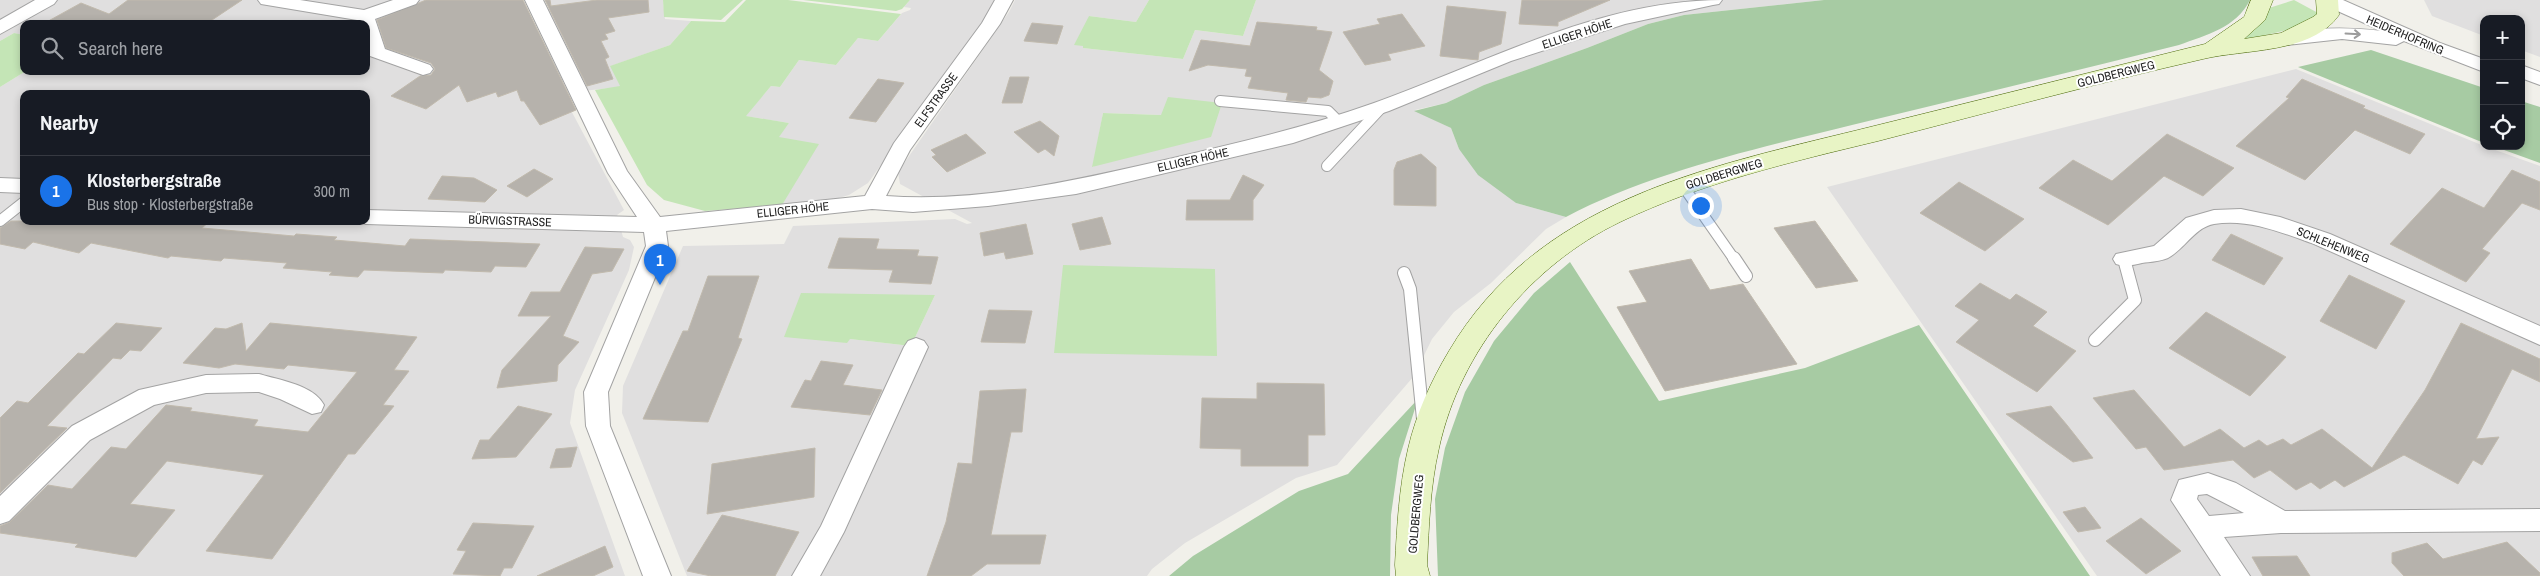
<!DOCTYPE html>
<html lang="en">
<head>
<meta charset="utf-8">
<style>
  :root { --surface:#171b24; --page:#20242c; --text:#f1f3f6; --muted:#9ea1a6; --line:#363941; --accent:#1a73e8 }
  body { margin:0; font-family:"Archivo Narrow",sans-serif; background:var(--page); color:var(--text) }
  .controls { position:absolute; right:15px; top:15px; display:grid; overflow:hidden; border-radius:10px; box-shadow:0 2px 8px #0003 }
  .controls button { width:45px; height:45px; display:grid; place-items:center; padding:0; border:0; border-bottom:1px solid var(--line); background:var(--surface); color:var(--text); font:25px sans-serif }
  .you { position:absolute; left:1700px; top:205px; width:18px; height:18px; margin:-12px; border:4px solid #fff; border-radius:50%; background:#1a73e8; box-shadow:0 0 0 8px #1a73e833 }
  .badge { display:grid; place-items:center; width:32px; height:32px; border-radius:50%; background:var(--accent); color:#fff; font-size:16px; font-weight:700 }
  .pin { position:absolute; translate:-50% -41px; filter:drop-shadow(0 1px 2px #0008) }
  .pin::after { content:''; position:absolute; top:26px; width:18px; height:15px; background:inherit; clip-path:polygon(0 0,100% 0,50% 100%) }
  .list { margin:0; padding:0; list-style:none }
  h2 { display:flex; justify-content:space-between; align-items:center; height:65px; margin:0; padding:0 20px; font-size:21px }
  h2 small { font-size:16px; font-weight:400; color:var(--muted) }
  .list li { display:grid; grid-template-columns:32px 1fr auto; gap:15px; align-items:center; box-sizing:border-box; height:70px; padding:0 20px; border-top:1px solid var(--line) }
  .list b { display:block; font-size:19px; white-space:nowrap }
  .list p { margin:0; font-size:16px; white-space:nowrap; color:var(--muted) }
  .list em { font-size:16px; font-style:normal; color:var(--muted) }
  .icon { flex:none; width:28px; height:28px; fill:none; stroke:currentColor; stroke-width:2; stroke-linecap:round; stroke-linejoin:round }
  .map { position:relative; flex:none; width:2540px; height:576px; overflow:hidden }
  .search { position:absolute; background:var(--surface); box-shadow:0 2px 8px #0003; left:20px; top:20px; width:350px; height:55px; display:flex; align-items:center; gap:12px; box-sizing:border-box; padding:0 18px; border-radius:10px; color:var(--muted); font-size:19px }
  .panel { position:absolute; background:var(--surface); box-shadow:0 2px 8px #0003; left:20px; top:90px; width:350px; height:135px; border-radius:10px }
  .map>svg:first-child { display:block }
</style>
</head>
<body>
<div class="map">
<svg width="2540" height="576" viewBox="0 0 2540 576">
  <rect width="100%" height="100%" fill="#f1f0ea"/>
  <!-- residential -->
  <g fill="#e0dfdf" fill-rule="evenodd">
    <path d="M0 0H522L562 78 567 100 566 101 624 210 617 215 623 237 630 240 634 247 629 270 575 390 570 423 625 576H0V87L26 71H366V24H24V35L14 33 0 41ZM24 94H366V221H24Z"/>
    <path d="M550 0H663L665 19 691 21 670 45 611 66 621 87 582 91 547 9 551 8Z"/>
    <path d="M910 0H998L983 23 868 183 849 195 832 200 782 205 778 137 789 123 745 116 771 86 780 87 799 60 836 65 858 38 878 41 902 13 910 10 911 8 904 7Z"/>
    <path d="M1015 0H1149L1136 22 1089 16 1083 48 1183 59 1195 30 1243 36 1256 0H1824L1684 15 1648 24 1587 48 1484 85 1446 103 1415 110 1451 128 1459 149 1516 203 1566 217 1546 229 1491 283 1454 312 1432 339 1414 376 1337 465 1296 478 1185 543 1152 569 1147 576H687L622 413 623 386 683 246 784 244 793 226 955 219 967 224 972 223 900 184 898 172 1009 12ZM1103 113 1162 115 1093 167ZM935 295 911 346 850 339Z"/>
    <path d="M2424 0H2540V57L2521 50V19H2484V36L2432 16Z"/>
    <path d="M2296 69 2484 146 2540 166V576H2097L1827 187Z"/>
  </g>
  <!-- grass -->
  <g fill="#c4e5b6">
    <path d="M663 0H743L721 20 664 17Z"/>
    <path d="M746 0H788L901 14 878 41 858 38 836 65 799 60 780 87 771 86 746 116 789 123 779 137 819 144 782 205 705 211 664 200 647 185 595 90 620 86 610 66 670 45 691 21 725 22Z"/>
    <path d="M803 0H910L902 9 896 11Z"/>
    <path d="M1149 0H1256L1243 36 1195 30 1183 59 1083 48V46L1074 45 1089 16 1136 22Z"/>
    <path d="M2294 0 2320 14 2299 27 2237 42 2269 8Z"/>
    <path d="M14 33 24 35V71H26L0 87V41Z"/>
    <path d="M1168 97 1222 103 1211 137 1092 167 1103 113 1161 115Z"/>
    <path d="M1063 265 1215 269 1217 356 1054 353Z"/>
    <path d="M801 293 935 295 911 346 850 339 847 343 784 337Z"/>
  </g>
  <!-- forest -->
  <g fill="#a7cba3">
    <path d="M1824 0H2250C2236 28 2206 35 2179 45 2070 72 1961 99 1852 125 1759 148 1651 172 1566 217L1516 203 1478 175 1459 149 1451 128 1414 111 1446 103 1484 85 1587 48 1648 24 1684 15Z"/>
    <path d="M2371 50 2484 88V143L2298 67Z"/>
    <path d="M2521 101 2540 107V163L2493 146H2521Z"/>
    <path d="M1570 262 1659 401 1805 368 1919 325 2090 576H1438L1435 499 1445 448 1465 392 1494 341 1534 293Z"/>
    <path d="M1418 399 1399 459 1391 515 1390 576H1169L1193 556 1299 491 1348 474Z"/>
  </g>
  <!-- building -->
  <g fill="#b6b2ac" stroke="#c1baad">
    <path d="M128 0H242L206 24H43L81 3 109 14Z"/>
    <path d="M426 0H523L576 110 540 125 524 101H521L517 90 498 97 496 92 467 102 459 85 426 109 391 96 420 76 431 75 435 69 431 63 386 48 377 20Z"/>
    <path d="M545 0H550L551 6 597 0H648L649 12 608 18 615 31 605 34 608 39 601 41 609 57 605 59 613 79 587 86Z"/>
    <path d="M1522 0H1610L1558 22V26L1519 24Z"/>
    <path d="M1447 6 1506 12 1501 44 1479 52 1478 60 1440 56Z"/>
    <path d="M1402 14 1425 46 1388 54 1391 60 1365 65 1343 32 1380 24 1377 19Z"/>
    <path d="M1257 22 1317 27 1316 30 1332 32 1319 70 1333 81 1329 95 1321 98 1308 97 1306 102 1286 100 1288 93 1248 88 1252 77 1245 76 1247 69 1208 65 1189 71 1201 40 1250 46Z"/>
    <path d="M1032 23 1063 26 1057 44 1024 41Z"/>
    <path d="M1010 77H1029L1022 103H1002Z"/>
    <path d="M878 79 904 83 876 122 849 118Z"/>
    <path d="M2302 79 2365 106 2363 108 2425 134 2410 154 2355 130 2305 180 2236 146 2289 98 2286 97Z"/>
    <path d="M1040 121 1059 136 1054 156 1045 149 1038 153 1014 132Z"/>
    <path d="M966 134 986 153 947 172 932 157 936 155 931 150Z"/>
    <path d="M2167 134 2234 168 2203 196 2164 176 2108 225 2039 188 2073 160 2112 181Z"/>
    <path d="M1421 154 1436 167V206L1394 205V170L1397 162Z"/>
    <path d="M534 169 553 179 527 197 507 186Z"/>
    <path d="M2512 170 2540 182V210L2522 203 2482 249 2490 253 2466 282 2390 244 2442 188 2484 208Z"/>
    <path d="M1243 175 1264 185 1253 200V220H1186L1187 200H1230Z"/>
    <path d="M442 176 474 178 497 190 485 202 428 199Z"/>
    <path d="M1959 182 2024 219 1985 251 1920 213Z"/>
    <path d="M1102 217 1111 244 1080 250 1072 224Z"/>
    <path d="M11 221H210L202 228 294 236 296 234 337 237 334 240 405 246 410 239 540 244 526 267 495 266 491 272 445 270 443 273 364 270 358 277 329 275 332 272 283 268 287 263 224 258 221 261 171 256 168 258 91 243 79 253 33 242 25 249 0 244V228Z"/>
    <path d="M1815 221 1858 281 1816 288 1774 228Z"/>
    <path d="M1026 224 1033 254 1006 259 1004 252 984 256 980 233Z"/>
    <path d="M2231 234 2283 258 2264 285 2212 260Z"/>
    <path d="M839 238 879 239 876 249 919 250 917 256 938 257 931 284 889 282 893 270 828 268Z"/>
    <path d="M585 247 624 249 612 271 592 274 563 336 579 342 558 365 557 381 497 388 502 370 551 316H518L531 292H560Z"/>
    <path d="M1691 259 1710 290 1743 284 1797 364 1665 391 1617 307 1647 302 1629 271Z"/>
    <path d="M2349 275 2405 301 2376 349 2320 321Z"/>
    <path d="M708 276H759L738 338 742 339 708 422 643 419 683 331H688Z"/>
    <path d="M1980 283 2010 300 2016 294 2047 312 2033 326 2076 351 2037 392 1956 342 1979 320 1955 306Z"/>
    <path d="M989 310 1032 311 1025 343 981 342Z"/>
    <path d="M2206 312 2286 357 2250 396 2169 348Z"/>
    <path d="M116 323 162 328 141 351 130 350 121 359 113 358 47 426 67 428 0 493V418L17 401 28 403 78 353 84 354Z"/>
    <path d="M242 323 246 351 270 323 417 337 394 370 409 371 383 405 394 406 355 454H348L272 559 206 551 264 475 167 461 130 504 175 510 136 557 75 547 78 544 0 533V526L10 522 48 485 72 489 111 447 126 449 166 405 192 408 190 411 258 420 254 426 308 432 357 372 288 365 284 369 235 364 219 368 183 363 215 328 226 329Z"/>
    <path d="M2461 323 2540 359V382L2512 369 2476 439 2499 437 2482 465 2473 460 2458 484 2404 455 2344 487 2335 480 2320 489 2311 482 2296 490 2270 470 2254 478 2233 460 2164 470 2146 447 2136 449 2093 398 2134 390 2184 447 2220 429 2244 448 2259 440 2267 446 2283 439 2291 445 2322 429 2372 468 2425 390Z"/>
    <path d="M821 361 853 365 843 385 882 390 870 415 791 407 805 380 811 381Z"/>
    <path d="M1257 383 1324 384 1325 435H1308V466H1241V449L1200 448 1202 398 1257 399Z"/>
    <path d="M1026 389 1022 432H1011L991 535H1046L1040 564H987L971 576H927L946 522 958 463 972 464 980 391Z"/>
    <path d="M518 406 552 414 516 457 472 459 480 440H489Z"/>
    <path d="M2051 406 2067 425 2093 458 2073 462 2006 414Z"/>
    <path d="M577 447 571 467 550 468 556 449Z"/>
    <path d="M815 448 814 497 707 514 712 464Z"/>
    <path d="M2085 507 2101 528 2078 532 2063 512Z"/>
    <path d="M722 515 799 532 775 576H711L687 571Z"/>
    <path d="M2141 518 2181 551 2146 574 2106 541Z"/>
    <path d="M473 523 534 526 512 568H504L500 576 453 574 466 551 457 550Z"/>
    <path d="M2507 542 2540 573V576H2404L2392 563V553L2427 543 2443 559Z"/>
    <path d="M605 546 613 567 593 576H537Z"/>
    <path d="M2297 556 2310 576H2263L2252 557Z"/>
  </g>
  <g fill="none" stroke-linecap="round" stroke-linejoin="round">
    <defs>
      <g id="lane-far1">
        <path d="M1220 101 1328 111 1339 122"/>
        <path d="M1327 166 1382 107"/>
        <path d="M1683 186 1734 259"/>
        <path d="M0 221 24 202"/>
      </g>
      <g id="lane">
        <path d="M1734 258 1746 276"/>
        <path d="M1404 273 1410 289 1423 419"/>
        <path d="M2095 340 2135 300 2124 259"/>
      </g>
      <g id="street">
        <path d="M35 0H57L54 4 0 34V20Z"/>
        <path d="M258 0H300L364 10 393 0H419L416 4 375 19 385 49 430 65 433 69 430 73 423 75 370 56 366 48V24H358L357 20 261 4Z"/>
        <path d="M525 0H543L627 171 660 217 865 196 894 143 982 23 995 0H1013L1000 24 910 150 886 196C980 203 1077 180 1169 159 1238 143 1307 127 1374 103 1486 63 1600 0 1722 0L1719 4 1713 5 1625 24 1511 61 1389 111 1293 143 1076 194 988 206 913 212 872 209 666 231 668 246 608 392 610 426 671 576H643L586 426 584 392 646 246 644 232 366 224 358 221H366V210L637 217 608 173Z"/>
        <path d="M2319 0H2343L2440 43 2484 59V72L2404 41 2396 45 2342 39 2287 45 2280 43 2278 39 2280 35C2313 27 2348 27 2382 31L2322 4Z"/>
        <path d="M2521 65 2540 72V85L2521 78Z"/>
        <path d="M0 178 24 179V193L0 192Z"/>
        <path d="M2241 209 2280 217 2330 234 2540 326V345L2314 244C2283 233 2248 218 2214 224 2194 228 2186 248 2168 258 2161 261 2150 262 2142 263 2133 265 2126 267 2116 264L2113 259 2116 254 2154 246 2186 218 2214 210Z"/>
        <path d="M916 338 924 341 928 347 844 532 820 576H792L821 526 904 347 908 341Z"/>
        <path d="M259 374C279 380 314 385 324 405L321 412 312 414 280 399 259 392 206 393 154 405 90 440 9 521 0 524V496L72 426 139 390 206 375Z"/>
        <path d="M2208 473 2236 483 2285 511 2540 509V531L2281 533 2224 537 2250 576H2221L2171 500 2179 480ZM2207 494 2244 513 2209 516 2197 499 2198 495Z"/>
      </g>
      <path id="secondary" d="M2251 0H2273L2265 20 2244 39 2281 33 2313 17 2317 14 2316 0H2338L2339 15C2312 54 2244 49 2203 59 2094 84 1986 113 1878 141 1791 162 1701 183 1620 222 1531 265 1460 351 1439 448 1430 487 1429 526 1427 565L1430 576H1396L1395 565C1397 526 1399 487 1408 449 1416 414 1431 381 1449 351 1537 202 1702 168 1858 130 1974 101 2089 73 2205 44L2244 17Z"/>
    </defs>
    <!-- lane-far1 casing -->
    <use href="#lane-far1" stroke="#a3a3a3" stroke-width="12"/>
    <!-- lane casing -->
    <use href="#lane" stroke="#a3a3a3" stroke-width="14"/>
    <!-- street casing -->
    <use href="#street" stroke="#a3a3a3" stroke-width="2"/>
    <!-- secondary casing -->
    <use href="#secondary" stroke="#537012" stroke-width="1"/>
    <!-- lane-far1 -->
    <use href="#lane-far1" stroke="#fff" stroke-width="10"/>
    <!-- lane -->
    <use href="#lane" stroke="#fff" stroke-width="12"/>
    <!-- street -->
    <use href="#street" fill="#fff" fill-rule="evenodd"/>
    <!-- secondary -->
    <use href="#secondary" fill="#e8f4c5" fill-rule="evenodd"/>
  </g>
  <!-- one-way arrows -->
  <defs><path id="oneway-shaft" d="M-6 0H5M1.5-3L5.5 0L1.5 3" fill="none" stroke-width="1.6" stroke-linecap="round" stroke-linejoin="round" transform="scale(1.25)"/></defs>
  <use stroke="#9c9c9c" href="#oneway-shaft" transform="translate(2353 34) rotate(3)"/>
  <g text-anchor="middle" stroke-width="4" stroke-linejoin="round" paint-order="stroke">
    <!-- street labels -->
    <g font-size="12" fill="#222" stroke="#fff">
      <text transform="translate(1577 34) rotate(-18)" y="4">ELLIGER HÖHE</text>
      <text transform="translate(2405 35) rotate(23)" y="4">HEIDERHOFRING</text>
      <text transform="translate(2116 74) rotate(-14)" y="4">GOLDBERGWEG</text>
      <text transform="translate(936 100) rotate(-54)" y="4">ELFSTRASSE</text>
      <text transform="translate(1193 160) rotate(-13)" y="4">ELLIGER HÖHE</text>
      <text transform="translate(1724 174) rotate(-17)" y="4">GOLDBERGWEG</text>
      <text transform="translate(793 210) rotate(-6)" y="4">ELLIGER HÖHE</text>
      <text transform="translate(510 221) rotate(2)" y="4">BÜRVIGSTRASSE</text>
      <text transform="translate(2333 245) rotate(22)" y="4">SCHLEHENWEG</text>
      <text transform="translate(1416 514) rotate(-85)" y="4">GOLDBERGWEG</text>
    </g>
  </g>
</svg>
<div class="controls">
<button>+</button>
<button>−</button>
<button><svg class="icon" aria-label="locate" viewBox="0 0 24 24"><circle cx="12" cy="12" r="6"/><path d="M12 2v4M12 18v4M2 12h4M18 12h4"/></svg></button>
</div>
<div class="you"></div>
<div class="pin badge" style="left:660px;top:285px">1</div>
<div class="search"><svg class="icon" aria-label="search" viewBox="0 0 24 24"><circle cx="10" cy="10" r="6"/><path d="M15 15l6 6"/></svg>Search here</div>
<section class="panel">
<h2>Nearby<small></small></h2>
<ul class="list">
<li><span class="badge">1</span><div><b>Klosterbergstraße</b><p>Bus stop · Klosterbergstraße</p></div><em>300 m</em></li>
</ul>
</section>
</div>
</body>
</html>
